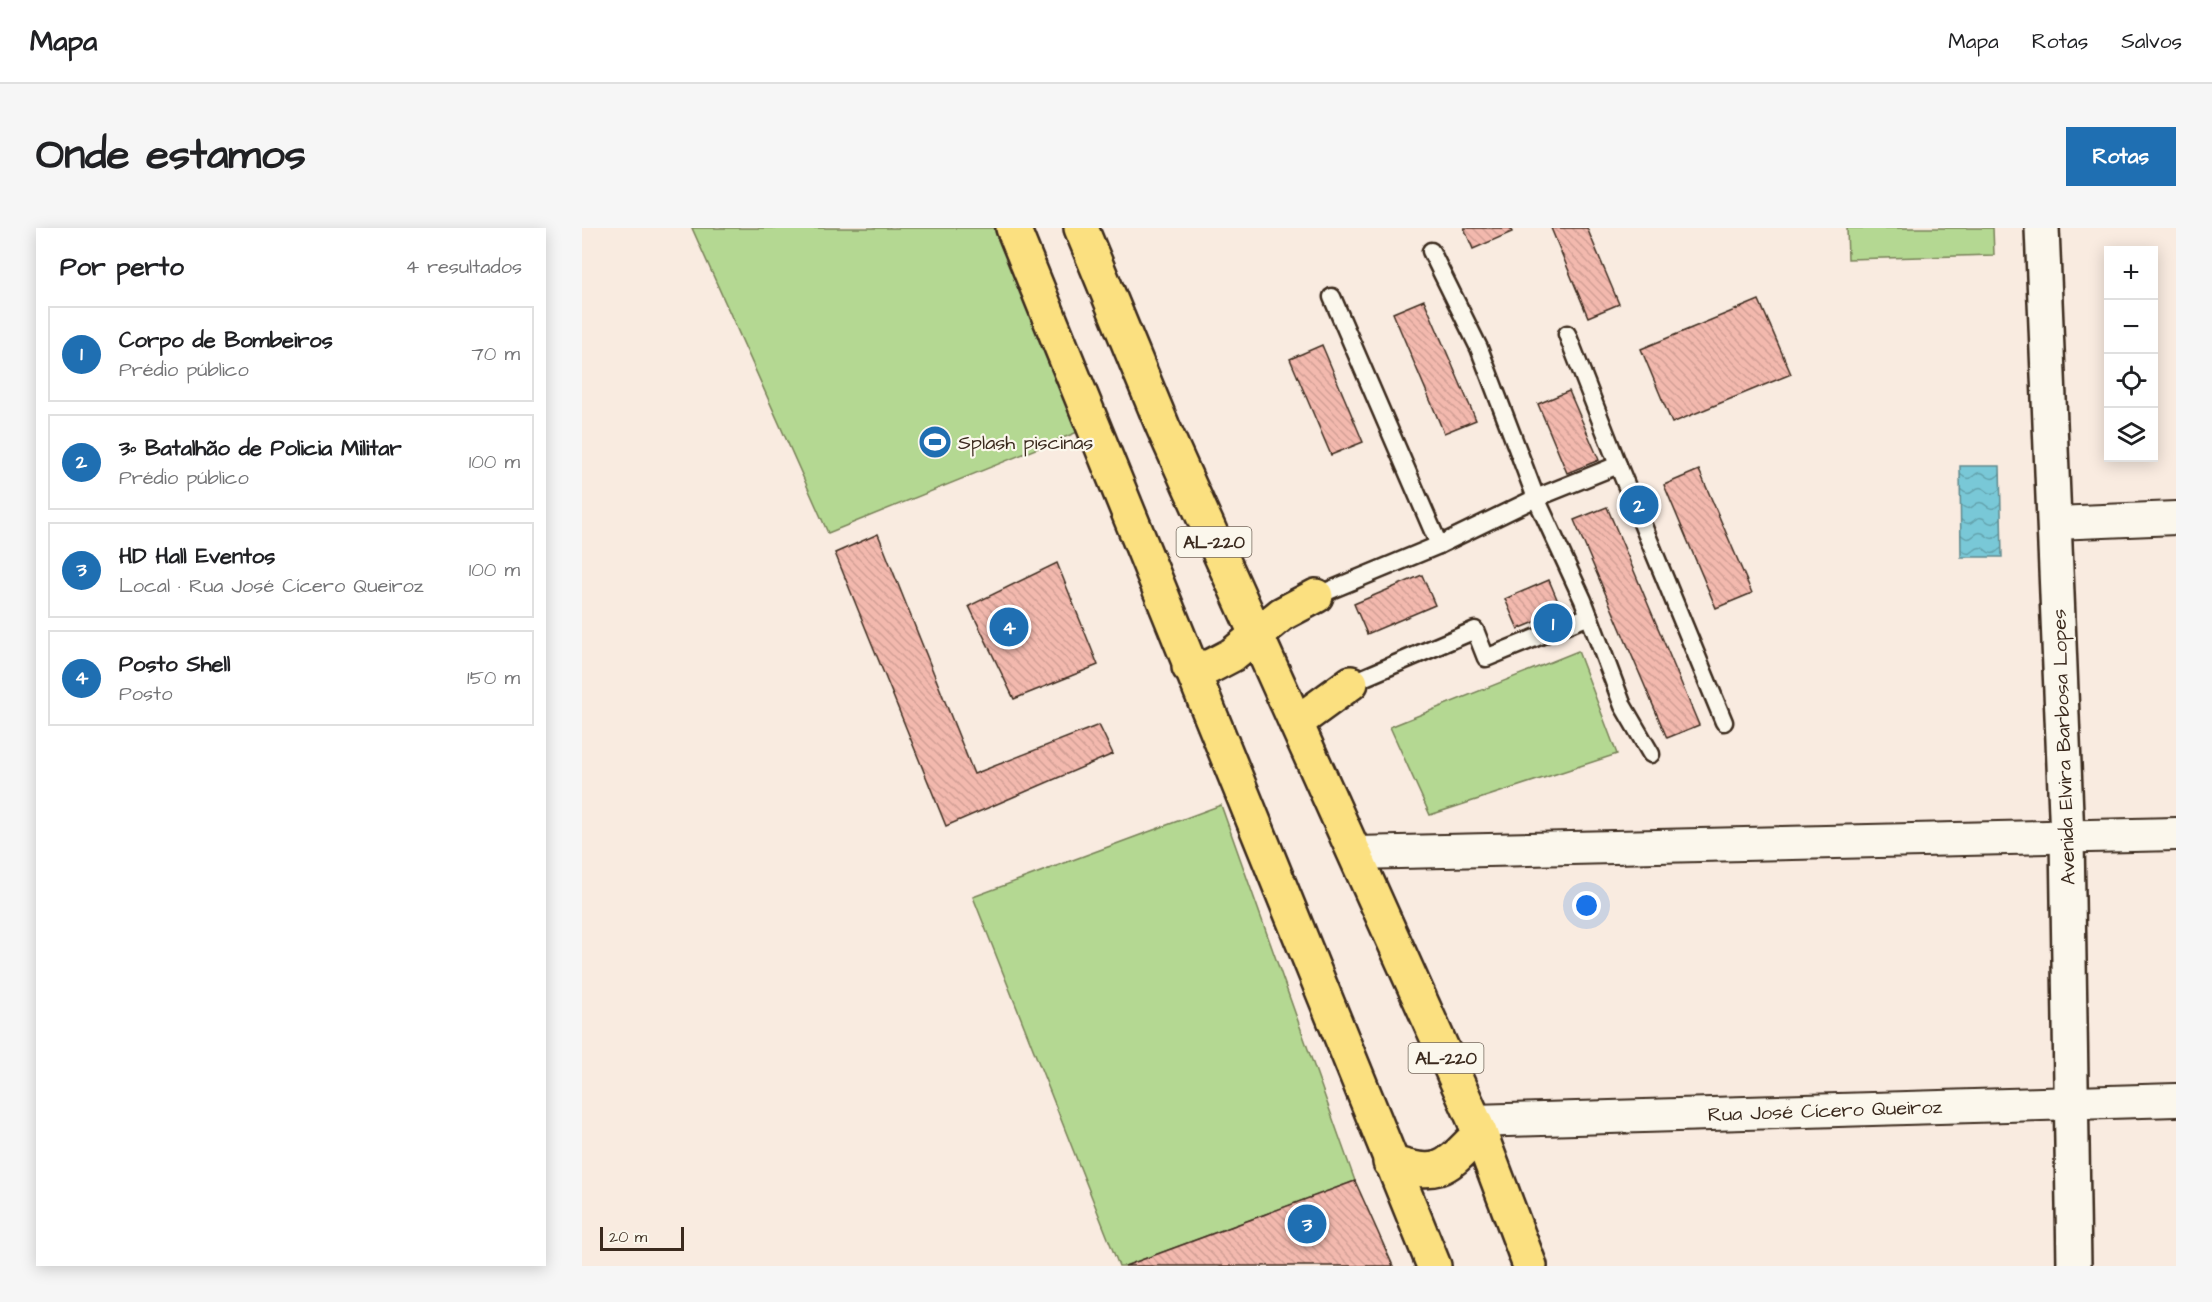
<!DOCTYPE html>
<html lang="pt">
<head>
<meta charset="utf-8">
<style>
  :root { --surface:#fff; --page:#f6f6f6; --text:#202124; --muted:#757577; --line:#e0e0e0; --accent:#1f6fb2 }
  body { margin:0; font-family:"Architects Daughter",sans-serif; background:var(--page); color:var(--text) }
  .controls { position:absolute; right:18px; top:18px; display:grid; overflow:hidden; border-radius:0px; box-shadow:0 3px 15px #0003 }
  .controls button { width:54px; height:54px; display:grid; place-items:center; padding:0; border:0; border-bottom:2px solid var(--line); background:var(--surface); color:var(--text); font:30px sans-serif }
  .scale { position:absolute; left:18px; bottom:15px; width:84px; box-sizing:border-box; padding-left:6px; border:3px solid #3b2a1e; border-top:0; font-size:16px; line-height:21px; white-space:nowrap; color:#3b2a1e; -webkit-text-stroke:4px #fbf7ec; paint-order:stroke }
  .you { position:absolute; left:1005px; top:678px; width:21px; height:21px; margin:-15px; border:4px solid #fff; border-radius:50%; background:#1a73e8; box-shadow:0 0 0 9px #1a73e833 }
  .badge { display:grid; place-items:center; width:39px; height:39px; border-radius:50%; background:var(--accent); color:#fff; font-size:20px; font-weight:700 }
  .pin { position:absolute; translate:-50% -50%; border:3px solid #fff; box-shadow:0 2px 6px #0006 }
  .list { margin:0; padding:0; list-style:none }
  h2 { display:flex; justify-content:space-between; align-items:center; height:78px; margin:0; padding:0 24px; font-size:26px }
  h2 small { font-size:20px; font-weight:400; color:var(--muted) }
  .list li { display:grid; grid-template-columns:39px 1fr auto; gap:18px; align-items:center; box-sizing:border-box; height:96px; margin:0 12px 12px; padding:0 12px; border:2px solid var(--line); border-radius:0px }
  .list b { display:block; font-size:22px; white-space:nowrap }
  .list p { margin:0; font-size:20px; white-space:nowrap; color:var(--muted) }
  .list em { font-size:20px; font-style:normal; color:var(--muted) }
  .icon { flex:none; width:33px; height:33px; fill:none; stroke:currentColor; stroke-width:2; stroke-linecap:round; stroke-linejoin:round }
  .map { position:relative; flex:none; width:1594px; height:1038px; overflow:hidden; border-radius:0px }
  header { display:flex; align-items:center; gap:36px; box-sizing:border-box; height:84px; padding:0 30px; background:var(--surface); border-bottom:2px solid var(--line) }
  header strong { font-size:28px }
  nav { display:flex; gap:33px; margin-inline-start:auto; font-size:21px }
  .intro { display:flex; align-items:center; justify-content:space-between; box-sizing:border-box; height:144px; padding:0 36px }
  h1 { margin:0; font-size:42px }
  .button { padding:15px 27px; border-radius:0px; background:var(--accent); color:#fff; font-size:21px; font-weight:700 }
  main { display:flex; gap:36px; padding:0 36px }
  aside { flex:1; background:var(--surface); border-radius:0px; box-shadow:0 3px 15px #0003 }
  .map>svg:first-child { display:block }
</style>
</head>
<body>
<header>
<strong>Mapa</strong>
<nav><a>Mapa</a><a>Rotas</a><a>Salvos</a></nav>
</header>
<div class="intro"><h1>Onde estamos</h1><a class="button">Rotas</a></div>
<main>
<aside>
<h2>Por perto<small>4 resultados</small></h2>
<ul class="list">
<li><span class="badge">1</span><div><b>Corpo de Bombeiros</b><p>Prédio público</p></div><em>70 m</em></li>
<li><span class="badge">2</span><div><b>3º Batalhão de Policia Militar</b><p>Prédio público</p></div><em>100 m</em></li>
<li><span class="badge">3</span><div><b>HD Hall Eventos</b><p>Local · Rua José Cícero Queiroz</p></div><em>100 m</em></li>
<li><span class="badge">4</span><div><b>Posto Shell</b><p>Posto</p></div><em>150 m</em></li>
</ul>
</aside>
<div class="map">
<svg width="1594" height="1038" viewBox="0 0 1594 1038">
  <defs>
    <pattern id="water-waves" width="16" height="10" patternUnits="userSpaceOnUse" patternTransform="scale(1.5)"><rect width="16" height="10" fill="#79c8d7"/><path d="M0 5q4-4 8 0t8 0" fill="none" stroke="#64a3ae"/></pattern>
    <pattern id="building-back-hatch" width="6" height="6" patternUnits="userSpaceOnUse" patternTransform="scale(1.5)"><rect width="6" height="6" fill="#f3b9ae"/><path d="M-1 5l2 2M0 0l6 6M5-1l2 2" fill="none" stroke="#d19f95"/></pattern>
  </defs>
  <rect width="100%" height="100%" fill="#f9ebe0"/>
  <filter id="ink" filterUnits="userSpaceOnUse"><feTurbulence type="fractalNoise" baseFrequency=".0167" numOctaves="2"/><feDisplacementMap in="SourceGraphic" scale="12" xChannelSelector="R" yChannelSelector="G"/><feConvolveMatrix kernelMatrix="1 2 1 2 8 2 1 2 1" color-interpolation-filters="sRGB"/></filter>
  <g filter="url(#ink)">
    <!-- green -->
    <g fill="#b4d892" stroke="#788158" stroke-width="1.5">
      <path d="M110 0H412L498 203 246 305Z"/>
      <path d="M1265 0H1411L1412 27 1266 31Z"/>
      <path d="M996 423 1035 526 848 587 808 499Z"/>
      <path d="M639 577 773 953 543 1038H537L391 669Z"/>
    </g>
    <!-- water -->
    <path fill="url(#water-waves)" stroke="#60898d" stroke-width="1.5" d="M1378 238H1418L1420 329H1379Z"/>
    <!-- building -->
    <g fill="url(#building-back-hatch)" stroke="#3b2a1e" stroke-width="1.5">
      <path d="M882 0H928L930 4 891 21Z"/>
      <path d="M969 0H1005L1037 76 1006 89Z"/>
      <path d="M842 72 894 192 862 205 811 85Z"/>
      <path d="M1177 72 1209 146 1090 195 1059 121Z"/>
      <path d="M740 117 781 214 749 227 708 131Z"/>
      <path d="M987 163 1017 232 985 245 956 176Z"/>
      <path d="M1117 242 1170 365 1134 380 1082 257Z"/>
      <path d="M1025 279 1117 497 1085 510 992 292Z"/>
      <path d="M296 306 392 546 517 497 531 526 364 598 253 325Z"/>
      <path d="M475 335 516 437 432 471 387 378Z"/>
      <path d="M840 347 853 377 785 406 772 376Z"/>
      <path d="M967 352 980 383 936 401 923 371Z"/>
      <path d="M773 953 811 1038H543Z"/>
    </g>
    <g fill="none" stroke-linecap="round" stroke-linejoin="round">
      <defs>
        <g id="service">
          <path d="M849 23 897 120 954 270 1001 372 1041 478 1069 526"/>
          <path d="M750 69 857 317"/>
          <path d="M985 106 1036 237 1142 494"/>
          <path d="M734 368 857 317 954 270 1036 237"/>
          <path d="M769 455 893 402 904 430 1007 388"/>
        </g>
        <g id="minor">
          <path d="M1473 295 1594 290"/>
          <path d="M773 625 1594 606"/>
          <path d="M892 893 1594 872"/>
        </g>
        <path id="tertiary" d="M1460 0 1485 610 1492 1038"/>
        <g id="trunk">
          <path d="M431 0 852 1038"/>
          <path d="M499 0 581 199 898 905 948 1038"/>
          <path d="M607 439H627L650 427 700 386 734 368"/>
          <path d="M714 495 769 455"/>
          <path d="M808 934C859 951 863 940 898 905"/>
        </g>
      </defs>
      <!-- service casing -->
      <use href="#service" stroke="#3b2a1e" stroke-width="21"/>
      <!-- minor casing -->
      <use href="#minor" stroke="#3b2a1e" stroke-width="36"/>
      <!-- tertiary casing -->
      <use href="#tertiary" stroke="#3b2a1e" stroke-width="38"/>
      <!-- trunk casing -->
      <use href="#trunk" stroke="#3b2a1e" stroke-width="38"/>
      <!-- service -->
      <use href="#service" stroke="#fbf7ec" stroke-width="16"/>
      <!-- minor -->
      <use href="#minor" stroke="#fbf7ec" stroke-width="32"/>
      <!-- tertiary -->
      <use href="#tertiary" stroke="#fbf7ec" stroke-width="33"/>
      <!-- trunk -->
      <use href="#trunk" stroke="#fbe080" stroke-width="33"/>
    </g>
  </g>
  <!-- icons -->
  <defs>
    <symbol id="stadium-disc" viewBox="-11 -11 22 22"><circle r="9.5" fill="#1f6fb2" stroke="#fbf7ec"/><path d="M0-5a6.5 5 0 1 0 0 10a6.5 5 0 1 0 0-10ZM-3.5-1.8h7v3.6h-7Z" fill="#fff"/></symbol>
  </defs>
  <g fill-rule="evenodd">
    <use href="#stadium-disc" x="334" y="195" width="38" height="38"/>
  </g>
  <g text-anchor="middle" stroke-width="4.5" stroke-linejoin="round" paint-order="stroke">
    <!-- shield labels -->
    <g fill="#fbf7ec" stroke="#75685c" stroke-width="1.5">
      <rect x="594.5" y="299" width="75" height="30" rx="4.5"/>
      <rect x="826.5" y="815" width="75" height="30" rx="4.5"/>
    </g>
    <g font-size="18" font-weight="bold" fill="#3b2a1e">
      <text x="632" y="320">AL-220</text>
      <text x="864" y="836">AL-220</text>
    </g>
    <!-- poi labels -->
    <g font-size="20" fill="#3b2a1e" stroke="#fbf7ec" text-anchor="start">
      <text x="376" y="221">Splash piscinas</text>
    </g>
    <!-- street labels -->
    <g font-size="20" fill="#3b2a1e" stroke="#fbf7ec">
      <text transform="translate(1481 519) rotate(-92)" y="7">Avenida Elvira Barbosa Lopes</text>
      <text transform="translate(1243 882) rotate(-2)" y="7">Rua José Cícero Queiroz</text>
    </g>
  </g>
</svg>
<div class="controls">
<button>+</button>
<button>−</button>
<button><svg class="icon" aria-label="locate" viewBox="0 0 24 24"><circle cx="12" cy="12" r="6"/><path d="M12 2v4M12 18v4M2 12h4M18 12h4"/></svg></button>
<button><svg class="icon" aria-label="layers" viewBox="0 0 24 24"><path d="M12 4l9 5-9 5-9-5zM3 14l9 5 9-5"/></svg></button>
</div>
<div class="scale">20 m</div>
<div class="you"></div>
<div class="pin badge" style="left:971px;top:395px">1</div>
<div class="pin badge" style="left:1057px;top:277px">2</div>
<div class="pin badge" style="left:725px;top:996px">3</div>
<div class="pin badge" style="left:427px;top:399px">4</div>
</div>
</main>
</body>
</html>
